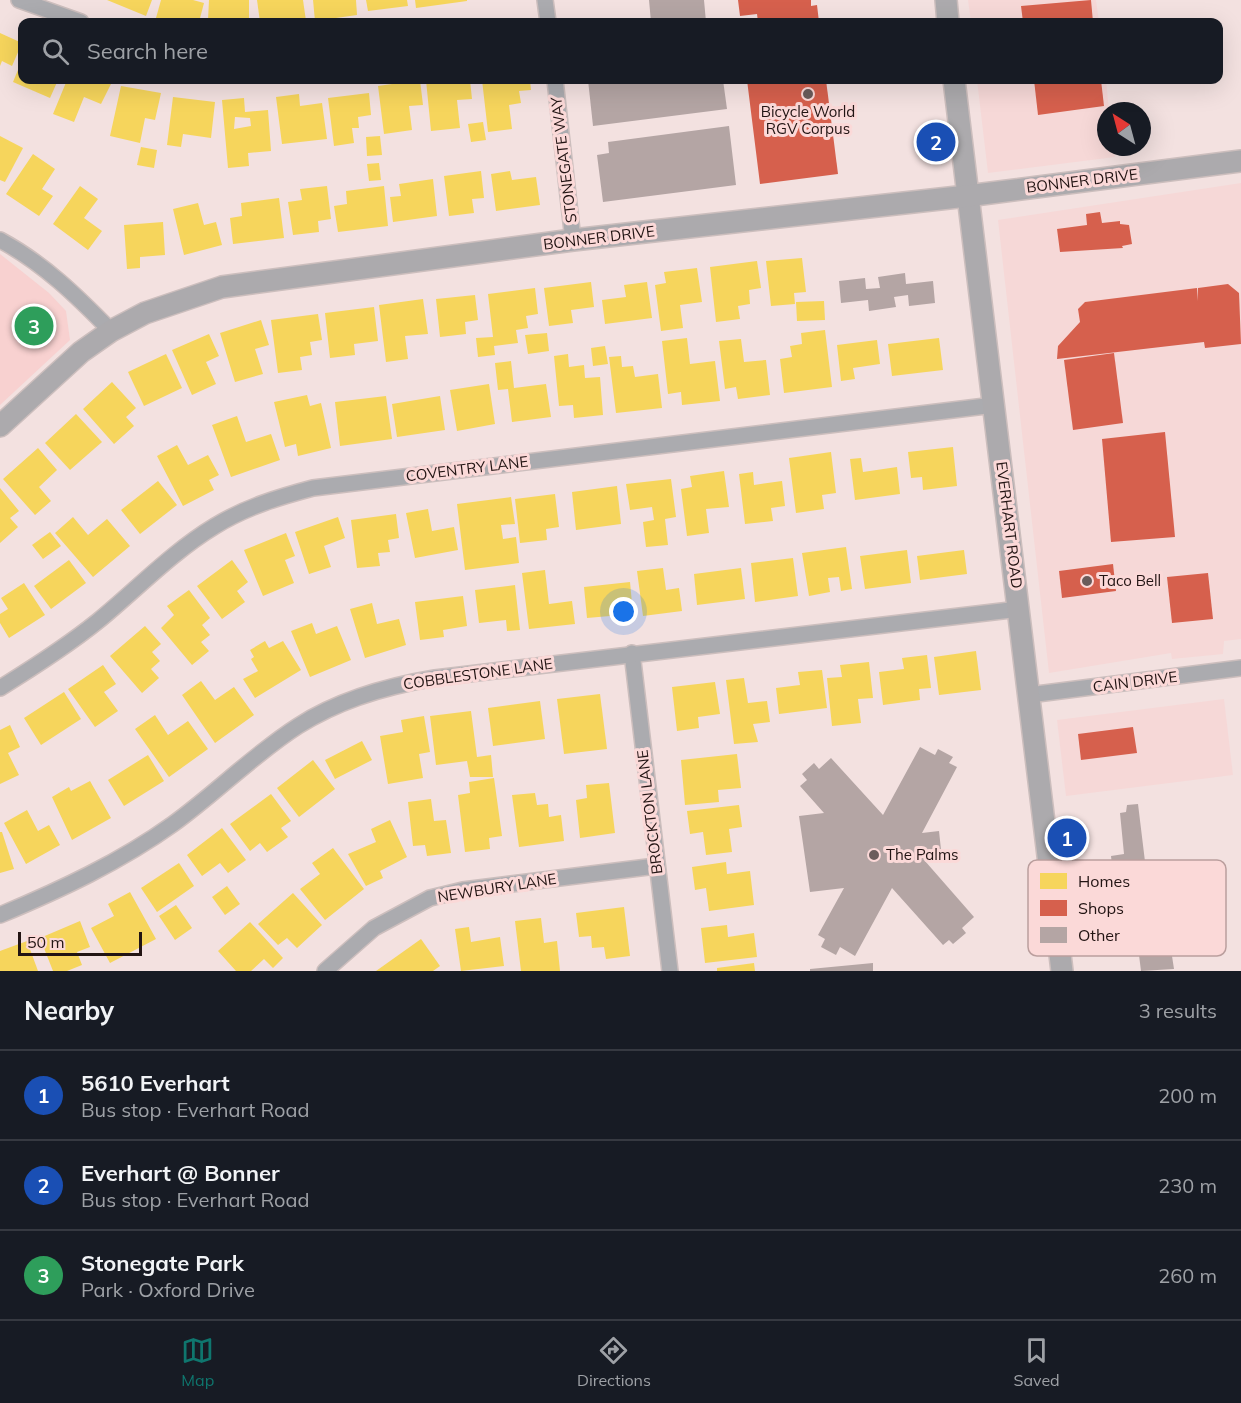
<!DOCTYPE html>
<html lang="en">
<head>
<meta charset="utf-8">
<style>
  :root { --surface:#171b24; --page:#20242c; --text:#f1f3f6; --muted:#9ea1a6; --line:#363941; --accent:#0f766e }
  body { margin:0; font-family:Mulish,sans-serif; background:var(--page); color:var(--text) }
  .compass { position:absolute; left:1097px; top:102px; width:54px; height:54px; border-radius:50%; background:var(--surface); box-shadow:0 6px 24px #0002; rotate:324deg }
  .scale { position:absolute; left:18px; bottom:15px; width:124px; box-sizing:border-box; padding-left:6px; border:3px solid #221413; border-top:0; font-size:16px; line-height:21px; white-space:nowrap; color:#221413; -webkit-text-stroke:4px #fbd9d8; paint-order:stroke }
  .you { position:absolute; left:624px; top:612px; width:21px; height:21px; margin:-15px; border:4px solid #fff; border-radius:50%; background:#1a73e8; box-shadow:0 0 0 9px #1a73e833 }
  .badge { display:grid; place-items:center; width:39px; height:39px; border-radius:50%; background:var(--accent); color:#fff; font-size:20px; font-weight:700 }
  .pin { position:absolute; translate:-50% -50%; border:3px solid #fff; box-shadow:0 2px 6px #0006 }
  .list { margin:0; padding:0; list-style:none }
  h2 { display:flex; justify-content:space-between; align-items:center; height:78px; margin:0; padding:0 24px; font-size:26px }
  h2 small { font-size:20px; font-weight:400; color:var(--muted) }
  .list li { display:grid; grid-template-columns:39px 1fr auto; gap:18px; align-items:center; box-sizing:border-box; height:90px; padding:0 24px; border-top:2px solid var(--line) }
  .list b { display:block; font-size:22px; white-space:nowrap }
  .list p { margin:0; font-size:20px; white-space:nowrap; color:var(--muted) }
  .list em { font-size:20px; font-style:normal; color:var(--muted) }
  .icon { flex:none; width:33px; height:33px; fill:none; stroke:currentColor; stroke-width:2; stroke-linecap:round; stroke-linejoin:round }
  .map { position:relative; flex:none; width:1241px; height:971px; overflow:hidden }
  .search { position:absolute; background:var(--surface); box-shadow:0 6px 24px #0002; left:18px; right:18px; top:18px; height:66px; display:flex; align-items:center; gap:15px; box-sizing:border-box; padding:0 21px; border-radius:12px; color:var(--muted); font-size:22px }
  .sheet { height:348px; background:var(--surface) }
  nav { display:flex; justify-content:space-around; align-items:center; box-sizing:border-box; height:84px; border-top:2px solid var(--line); background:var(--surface); font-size:16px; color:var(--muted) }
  nav a { display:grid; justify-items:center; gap:3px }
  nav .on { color:var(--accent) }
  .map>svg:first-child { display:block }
</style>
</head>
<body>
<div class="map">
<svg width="1241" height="971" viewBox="0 0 1241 971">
  <rect width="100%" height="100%" fill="#f3e1e0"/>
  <!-- built -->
  <g fill="#f6d8d7">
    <path d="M968 0H1096L1099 22H971Z"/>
    <path d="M977 80H1106L1109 111H1106V147H1113L1115 157 988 173Z"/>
    <path d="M1241 183V639L1224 641 1223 654 1172 659 1171 653 1049 673 998 220Z"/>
    <path d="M1224 699 1233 775 1066 796 1057 720Z"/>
  </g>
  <!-- green -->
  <path fill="#f8d1d0" d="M0 254 49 293 66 311 70 340 0 405Z"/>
  <!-- homes -->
  <g fill="#f6d55c" fill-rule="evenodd">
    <path d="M107 0H152L146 16Z"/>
    <path d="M161 0H193L204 3 199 22H172L156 18Z"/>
    <path d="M209 0H249V22L208 20Z"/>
    <path d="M257 0H303L306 21 260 22Z"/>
    <path d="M313 0H356L357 15 315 21Z"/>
    <path d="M366 0H407L408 6 368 11Z"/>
    <path d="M415 0H467V1L416 8Z"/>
    <path d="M0 33 22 43 12 66 2 61 0 66Z"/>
    <path d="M22 60V80H58L50 98 13 82Z"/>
    <path d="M67 80H113L101 104 84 97 74 122 53 114Z"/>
    <path d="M420 80 423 105 409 106 412 130 384 134 378 86Z"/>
    <path d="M426 80H470L472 99 457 100 460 128 431 131Z"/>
    <path d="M482 80H530L531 90 519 91 521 103 509 105 512 129 488 132Z"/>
    <path d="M121 86 161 93 155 120 145 118 140 143 110 136Z"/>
    <path d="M369 93 371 115 358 117 359 128H352L354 143 334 146 328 98Z"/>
    <path d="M299 94 300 106 322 103 327 139 282 144 276 97Z"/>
    <path d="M173 97 215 102 211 138 183 134 181 147 167 145Z"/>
    <path d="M244 98 245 112 268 110 271 151 248 153 249 166 228 168 222 100ZM235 117 250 118 251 126 234 129Z"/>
    <path d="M483 122 486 140 471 142 468 124Z"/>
    <path d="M0 136 23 148 5 182 0 180Z"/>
    <path d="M380 136 382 155 367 156 366 137Z"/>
    <path d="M141 147 157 150 154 168 137 165Z"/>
    <path d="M33 154 55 169 42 189 53 196 39 216 6 194Z"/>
    <path d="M379 163 381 180 369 181 367 164Z"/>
    <path d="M481 171 484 198 472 199 474 213 449 216 444 176Z"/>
    <path d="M510 171 512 180 536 177 540 205 496 211 491 174Z"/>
    <path d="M433 179 437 216 393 222 390 197 401 196 399 184Z"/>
    <path d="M80 186 98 199 84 218 102 231 88 250 53 224Z"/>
    <path d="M327 186 331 219 318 221 319 232 293 235 288 202 302 200 300 189Z"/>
    <path d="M384 186 388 226 338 232 334 206 347 204 346 191Z"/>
    <path d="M279 198 284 238 233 244 230 218 242 216 241 203Z"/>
    <path d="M198 203 204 225 216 222 222 245 184 255 173 209Z"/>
    <path d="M163 222 165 255 140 257V268L127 269 124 225Z"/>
    <path d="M802 258 806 292 794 293 795 304 771 306 766 261Z"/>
    <path d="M757 261 761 288 749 290 750 304 738 306 740 319 716 322 710 267Z"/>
    <path d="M697 268 702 302 680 305 683 328 661 331 655 285 666 283 664 272Z"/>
    <path d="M591 282 594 307 571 310 573 323 549 326 544 288Z"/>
    <path d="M647 282 652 318 605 324 602 300 626 297 624 285Z"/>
    <path d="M535 288 538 314 526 316 528 328 516 330 518 343 494 346 495 355 478 357 476 338 493 337 488 294Z"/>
    <path d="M475 295 478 320 465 322 466 334 440 337 436 299Z"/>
    <path d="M423 299 428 334 405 336 408 359 386 362 379 305Z"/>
    <path d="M824 301 825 320 797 321 796 302Z"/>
    <path d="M374 307 378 341 354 344 355 355 330 358 325 313Z"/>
    <path d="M318 314 322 340 310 342 312 355 300 357 302 370 278 373 271 320Z"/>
    <path d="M261 320 269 345 255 349 263 374 235 382 220 333Z"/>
    <path d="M825 330 832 387 784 393 780 359 792 357 790 346 802 344 801 333Z"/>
    <path d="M547 333 549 351 528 354 525 335Z"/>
    <path d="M209 334 219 356 206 362 216 384 192 395 172 350Z"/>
    <path d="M687 338 690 364 715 361 720 401 682 405 681 392 668 394 662 341Z"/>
    <path d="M939 338 943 370 892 376 888 344Z"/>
    <path d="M741 339 744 362 766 360 770 395 738 399 736 387 725 389 719 341Z"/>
    <path d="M877 340 880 364 853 368 855 379 841 381 837 345Z"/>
    <path d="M605 346 608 364 593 366 591 348Z"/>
    <path d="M166 354 182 388 144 406 128 372Z"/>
    <path d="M568 354 569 367 584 365 585 378 600 377 603 415 574 418 573 405 559 406 554 356Z"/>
    <path d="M621 356 622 367 633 366 635 377 658 374 662 408 616 413 609 357Z"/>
    <path d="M511 361 514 388 546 384 551 417 512 422 508 389 498 390 495 363Z"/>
    <path d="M112 382 136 408 126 417 134 426 114 444 83 409Z"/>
    <path d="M489 384 495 424 457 431 450 390Z"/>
    <path d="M307 395 310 406 321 403 331 448 298 456 296 444 285 447 274 402Z"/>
    <path d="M386 396 392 439 340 446 335 402Z"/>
    <path d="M440 396 445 430 397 437 392 404Z"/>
    <path d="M76 414 102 442 70 470 45 443Z"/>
    <path d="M237 416 246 442 271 434 280 460 231 477 212 425Z"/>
    <path d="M177 445 188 465 208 455 219 475 209 480 214 490 183 506 157 456Z"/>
    <path d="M953 447 957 486 923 490 922 477 911 478 908 452Z"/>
    <path d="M38 448 57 470 39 487 51 501 35 515 3 479Z"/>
    <path d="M831 452 836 493 822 495 824 509 796 513 789 458Z"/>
    <path d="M861 458 863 472 897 467 900 494 855 500 850 459Z"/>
    <path d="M724 471 729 507 706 509 709 533 687 536 681 489 692 487 690 476Z"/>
    <path d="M753 472 754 485 782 481 785 506 771 508 773 521 745 524 739 474Z"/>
    <path d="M671 479 676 517 665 519 668 545 646 547 643 522 654 520 652 507 630 510 626 484Z"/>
    <path d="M158 481 177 505 140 534 121 510Z"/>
    <path d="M617 486 621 524 576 530 572 492Z"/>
    <path d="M0 488 19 511 10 518 18 527 0 543Z"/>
    <path d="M555 494 559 527 546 529 547 540 520 543 515 499Z"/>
    <path d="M511 497 515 524 501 525 503 539 516 537 519 563 465 570 457 504Z"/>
    <path d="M428 509 432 531 454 527 458 550 415 558 406 513Z"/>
    <path d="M396 514 399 538 388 540 390 552 378 553 380 566 357 568 351 520Z"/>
    <path d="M73 517 88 535 107 519 130 546 93 577 55 533Z"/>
    <path d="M338 517 345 538 324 546 331 567 309 574 295 532Z"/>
    <path d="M50 532 61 546 43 559 32 545Z"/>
    <path d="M286 533 295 556 285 560 294 583 263 596 244 550Z"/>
    <path d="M846 547 852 589 841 591 839 577 828 578 830 592 809 596 802 553Z"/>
    <path d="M907 550 911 583 865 589 860 556Z"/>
    <path d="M964 550 967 574 920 580 917 556Z"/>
    <path d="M793 558 798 596 755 602 751 563Z"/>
    <path d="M69 560 86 583 51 609 34 586Z"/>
    <path d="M232 560 248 582 237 591 245 602 222 619 197 586Z"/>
    <path d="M663 568 666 590 679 588 682 611 643 616 637 571Z"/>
    <path d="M741 568 745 599 697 605 694 574Z"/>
    <path d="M545 570 549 604 572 601 575 624 529 629 522 573Z"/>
    <path d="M630 582 633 614 587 618 584 587Z"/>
    <path d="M24 583 45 615 9 638 0 623V614L8 609 1 598Z"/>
    <path d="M515 585 520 630 507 631 506 620 479 623 475 590Z"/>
    <path d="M189 590 210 618 202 625 210 635 201 642 209 651 192 665 161 628 174 615 167 606Z"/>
    <path d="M463 596 467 626 443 630 444 637 420 640 415 602Z"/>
    <path d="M372 603 377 624 399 619 406 645 365 658 350 609Z"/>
    <path d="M312 623 316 634 337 626 351 660 310 677 291 631Z"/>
    <path d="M145 626 161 644 152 652 160 661 151 669 159 678 142 693 110 656Z"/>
    <path d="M265 641 269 648 283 641 301 670 255 698 243 679 258 671 251 659 254 657 250 650Z"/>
    <path d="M976 651 981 690 939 695 934 657Z"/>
    <path d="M927 655 931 688 919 689 920 700 883 705 879 672 904 669 902 658Z"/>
    <path d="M869 662 873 698 858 699 861 723 832 726 827 678 842 677 840 665Z"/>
    <path d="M103 665 116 684 104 692 118 711 95 727 68 689Z"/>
    <path d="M822 670 827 708 779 714 776 688 800 685 798 672Z"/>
    <path d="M744 678 748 703 767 701 770 722 753 724 758 742 734 744 726 680Z"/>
    <path d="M201 681 215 700 234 687 254 715 215 743 182 695Z"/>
    <path d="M715 682 720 714 698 717 699 728 677 731 672 687Z"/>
    <path d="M64 692 81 719 41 745 24 718Z"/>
    <path d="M600 694 607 749 564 754 557 699Z"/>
    <path d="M540 701 545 739 493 746 488 708Z"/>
    <path d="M471 711 477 757 491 755 493 777H470L467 761 436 765 430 716Z"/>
    <path d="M155 715 168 735 188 721 208 749 169 777 135 729Z"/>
    <path d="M424 716 430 752 419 754 423 778 388 784 380 736 403 732 401 720Z"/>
    <path d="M10 725 20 747 8 753 19 775 0 784V730Z"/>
    <path d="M362 741 372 760 335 779 325 760Z"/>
    <path d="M737 754 741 788 718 790 719 802 685 805 681 760Z"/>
    <path d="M148 755 164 781 124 806 108 780Z"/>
    <path d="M313 760 335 789 299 817 277 788Z"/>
    <path d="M494 778 502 836 489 838 490 849 465 852 458 795 470 793 469 782Z"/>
    <path d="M90 781 111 818 72 840 52 797 69 787 71 791Z"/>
    <path d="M609 783 615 833 580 838 576 800 587 798 586 785Z"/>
    <path d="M535 793 537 805 548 804 549 817 561 815 564 841 519 847 512 795Z"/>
    <path d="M271 794 291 821 281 828 288 837 267 852 260 843 250 851 230 824Z"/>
    <path d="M431 799 434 821 446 820 451 853 427 856 425 845 413 846 408 802Z"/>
    <path d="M739 805 742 827 729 829 732 852 706 855 703 832 690 834 687 811Z"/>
    <path d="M27 810 38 831 49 825 60 845 26 864 4 823Z"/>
    <path d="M390 820 407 857 380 871 383 878 366 886 348 854 376 842 371 829Z"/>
    <path d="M222 828 246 860 228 873 220 863 202 876 187 855Z"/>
    <path d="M0 832H2L14 869 0 873Z"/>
    <path d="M333 848 364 889 325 920 300 889 320 874 312 863Z"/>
    <path d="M726 862 727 874 750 871 754 905 709 911 706 888 695 890 692 867Z"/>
    <path d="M179 863 194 886 157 912 141 888Z"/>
    <path d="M227 886 240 904 225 915 212 897Z"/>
    <path d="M130 892 156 939 110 963 91 928 114 916 108 904Z"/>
    <path d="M293 893 322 925 297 948 287 938 278 945 258 924Z"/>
    <path d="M176 905 192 928 175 940 159 916Z"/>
    <path d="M624 907 630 956 606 959 604 947 592 948 591 936 579 937 576 913Z"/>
    <path d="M541 918 544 943 557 941 560 971H521L515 921Z"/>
    <path d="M80 921 90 947 77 952 82 965 67 971H53L40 938Z"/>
    <path d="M250 922 283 958 273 968 264 959 251 971H236L218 951Z"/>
    <path d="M727 925 728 937 754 933 757 957 705 963 701 928Z"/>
    <path d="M469 927 471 942 500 937 504 966 461 971 455 929Z"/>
    <path d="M421 939 440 966 433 971H376Z"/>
    <path d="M27 941 38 971H0V951Z"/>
    <path d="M754 963 755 971H717V968Z"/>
  </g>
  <!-- shops -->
  <g fill="#d6604d">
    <path d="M738 0H811V6L817 5 819 22H758L757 14 740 16Z"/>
    <path d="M1091 0 1093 22H1023L1021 6Z"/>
    <path d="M747 80H826L838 174 760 184Z"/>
    <path d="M1034 80H1101L1104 106 1038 115Z"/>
    <path d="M1100 212 1102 223 1120 221V224L1129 225 1132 244 1122 246 1123 248 1060 252 1057 229 1087 225 1086 214Z"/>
    <path d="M1228 284 1239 293 1241 344 1205 348 1204 342 1057 359 1058 346 1080 322 1078 309 1085 302 1197 288 1198 301V288Z"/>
    <path d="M1114 353 1123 423 1073 430 1064 360Z"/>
    <path d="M1165 432 1175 537 1111 542 1102 439Z"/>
    <path d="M1113 564 1116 591 1062 598 1059 571Z"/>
    <path d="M1208 573 1213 619 1172 623 1167 577Z"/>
    <path d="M1133 727 1137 753 1081 760 1078 734Z"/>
  </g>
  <!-- building -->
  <g fill="#b4a5a4">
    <path d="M649 0H704L706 22H651Z"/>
    <path d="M588 80H723L727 109 593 126Z"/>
    <path d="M729 126 736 185 603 202 597 155 609 153 608 142Z"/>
    <path d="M905 273 906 284 933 281 935 303 909 306 908 295 894 297 896 307 869 311 868 300 841 303 839 281 865 278 866 289 880 288 878 277Z"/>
    <path d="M920 747 935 755 938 749 953 757 949 763 957 767 922 833 939 831 942 859 925 861 974 917 962 928 966 933 953 944 949 940 943 945 892 888 855 956 840 947 836 955 821 947 825 939 818 935 844 888 810 892 799 816 824 813 800 786 807 780 802 774 814 763 819 769 831 758 883 815Z"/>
    <path d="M1138 804 1147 878 1114 883 1111 856 1124 854 1120 813 1126 812 1127 805Z"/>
    <path d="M1181 942 1183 955 1172 956 1174 969 1141 971 1138 947Z"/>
    <path d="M873 963V971H810V969Z"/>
  </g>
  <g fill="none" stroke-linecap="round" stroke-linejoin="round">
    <defs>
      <g id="street">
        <path d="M19 0 81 22"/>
        <path d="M545 0 548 22"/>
        <path d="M555 80 573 240"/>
        <path d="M0 240C43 263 77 296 111 331"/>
        <path d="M632 653 670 971"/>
        <path d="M0 688C34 667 67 646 98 621 137 589 172 552 215 526 246 507 279 497 313 488L994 405"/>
        <path d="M1029 695 1241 668"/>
        <path d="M0 915C60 890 120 862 173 824 216 793 254 754 298 726 340 699 387 686 435 678L1019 609"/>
        <path d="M325 971 374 928 430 898 463 890 656 866"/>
      </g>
      <g id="secondary">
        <path d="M946 0 948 22"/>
        <path d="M954 80 1062 971"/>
        <path d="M0 426 81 352 111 331 145 313 222 287 573 240 967 196 1241 161"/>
      </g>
    </defs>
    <!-- street casing -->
    <use href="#street" stroke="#ccbebd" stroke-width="18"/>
    <!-- secondary casing -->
    <use href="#secondary" stroke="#ccbebd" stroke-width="24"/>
    <!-- street -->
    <use href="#street" stroke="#ababaf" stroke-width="15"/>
    <!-- secondary -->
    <use href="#secondary" stroke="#acaaad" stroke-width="21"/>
  </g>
  <!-- markers -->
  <g fill="#6b5c5b" stroke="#fbd9d8" stroke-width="2">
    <circle cx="808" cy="94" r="6"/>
    <circle cx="1087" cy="581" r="6"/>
    <circle cx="874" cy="855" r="6"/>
  </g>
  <g text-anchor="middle" stroke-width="6" stroke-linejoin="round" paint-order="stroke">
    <!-- poi labels -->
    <g font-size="15" fill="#221413" stroke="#fbd9d8" text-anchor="start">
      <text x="808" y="117" text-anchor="middle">Bicycle World<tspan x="808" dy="17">RGV Corpus</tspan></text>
      <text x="1099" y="586">Taco Bell</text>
      <text x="886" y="860">The Palms</text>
    </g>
    <!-- street labels -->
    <g font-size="15" fill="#221413" stroke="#fbd9d8">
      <text transform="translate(564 160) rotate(-97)" y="5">STONEGATE WAY</text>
      <text transform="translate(1082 181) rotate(-7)" y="5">BONNER DRIVE</text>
      <text transform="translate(599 238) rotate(-7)" y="5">BONNER DRIVE</text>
      <text transform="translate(467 469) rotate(-7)" y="5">COVENTRY LANE</text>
      <text transform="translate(1009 525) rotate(83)" y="5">EVERHART ROAD</text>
      <text transform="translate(478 674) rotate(-8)" y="5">COBBLESTONE LANE</text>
      <text transform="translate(1135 682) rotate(-7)" y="5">CAIN DRIVE</text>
      <text transform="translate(650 812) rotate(-97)" y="5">BROCKTON LANE</text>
      <text transform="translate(497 888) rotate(-9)" y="5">NEWBURY LANE</text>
    </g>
  </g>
  <!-- legend -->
  <rect x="1028" y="860" width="198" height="96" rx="9" fill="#fbd9d8" stroke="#ba9e9d" stroke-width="1.5"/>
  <rect x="1040" y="873" width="27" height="16" fill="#f6d55c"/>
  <rect x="1040" y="900" width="27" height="16" fill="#d6604d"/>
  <rect x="1040" y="927" width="27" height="16" fill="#b4a5a4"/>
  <g font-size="16" fill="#221413">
    <text x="1078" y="887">Homes</text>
    <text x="1078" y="914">Shops</text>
    <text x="1078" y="941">Other</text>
  </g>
</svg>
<svg class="compass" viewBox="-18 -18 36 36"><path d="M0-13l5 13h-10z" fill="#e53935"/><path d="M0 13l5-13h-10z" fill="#9ea1a6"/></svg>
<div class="scale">50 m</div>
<div class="you"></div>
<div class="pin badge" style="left:1067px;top:838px;background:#1a4fb4">1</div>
<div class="pin badge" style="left:936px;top:142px;background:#1a4fb4">2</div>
<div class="pin badge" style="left:34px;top:326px;background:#2e9e5b">3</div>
<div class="search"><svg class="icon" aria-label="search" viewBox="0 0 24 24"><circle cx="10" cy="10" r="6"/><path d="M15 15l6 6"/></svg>Search here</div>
</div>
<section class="sheet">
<h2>Nearby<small>3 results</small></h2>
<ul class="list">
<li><span class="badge" style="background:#1a4fb4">1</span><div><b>5610 Everhart</b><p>Bus stop · Everhart Road</p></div><em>200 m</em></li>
<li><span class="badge" style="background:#1a4fb4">2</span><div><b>Everhart @ Bonner</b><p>Bus stop · Everhart Road</p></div><em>230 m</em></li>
<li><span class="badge" style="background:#2e9e5b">3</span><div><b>Stonegate Park</b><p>Park · Oxford Drive</p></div><em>260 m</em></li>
</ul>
</section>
<nav>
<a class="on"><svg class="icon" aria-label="map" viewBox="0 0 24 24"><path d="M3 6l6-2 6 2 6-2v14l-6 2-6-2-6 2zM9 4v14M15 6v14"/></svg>Map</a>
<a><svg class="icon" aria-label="directions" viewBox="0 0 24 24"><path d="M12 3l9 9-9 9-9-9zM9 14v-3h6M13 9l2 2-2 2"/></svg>Directions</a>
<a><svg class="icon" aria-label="saved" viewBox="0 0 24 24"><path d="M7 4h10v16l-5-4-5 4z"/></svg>Saved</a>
</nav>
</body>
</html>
